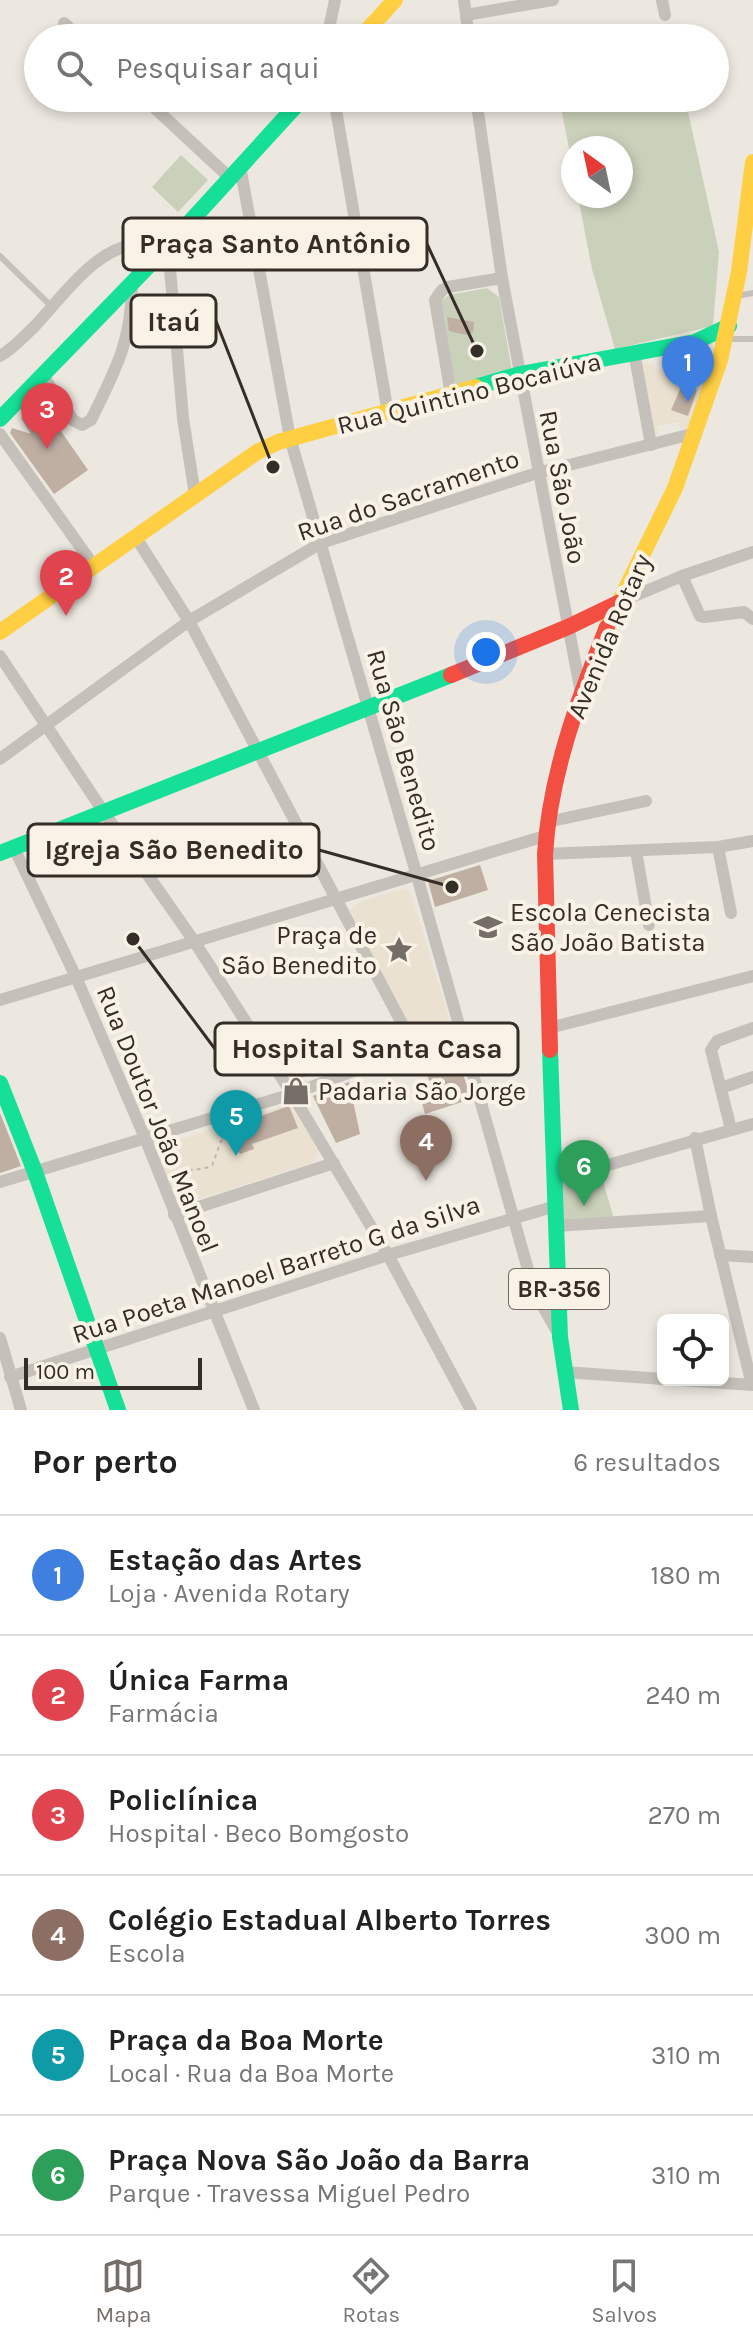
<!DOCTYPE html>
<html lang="pt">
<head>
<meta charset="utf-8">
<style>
  :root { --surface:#fff; --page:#f2f2f2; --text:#222; --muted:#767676; --line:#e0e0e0; --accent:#756e68 }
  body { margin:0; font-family:Karla,sans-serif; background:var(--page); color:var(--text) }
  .controls { position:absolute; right:24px; bottom:24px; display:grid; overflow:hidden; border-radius:12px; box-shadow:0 4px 12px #0003 }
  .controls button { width:72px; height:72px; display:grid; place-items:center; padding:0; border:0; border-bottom:2px solid var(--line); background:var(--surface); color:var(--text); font:40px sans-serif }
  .compass { position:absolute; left:561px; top:136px; width:72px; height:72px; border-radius:50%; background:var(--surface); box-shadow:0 4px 12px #0003; rotate:327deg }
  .scale { position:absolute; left:24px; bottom:20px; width:178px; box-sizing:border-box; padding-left:8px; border:4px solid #352d27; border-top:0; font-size:22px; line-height:28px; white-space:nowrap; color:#352d27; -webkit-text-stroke:6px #f9f3e7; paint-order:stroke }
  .you { position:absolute; left:486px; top:652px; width:28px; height:28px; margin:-20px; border:6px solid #fff; border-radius:50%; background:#1a73e8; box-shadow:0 0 0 12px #1a73e833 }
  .badge { display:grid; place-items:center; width:52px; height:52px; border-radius:50%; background:var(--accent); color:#fff; font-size:26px; font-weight:700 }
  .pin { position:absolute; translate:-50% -66px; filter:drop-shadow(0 2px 4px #0008) }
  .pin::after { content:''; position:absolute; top:42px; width:28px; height:24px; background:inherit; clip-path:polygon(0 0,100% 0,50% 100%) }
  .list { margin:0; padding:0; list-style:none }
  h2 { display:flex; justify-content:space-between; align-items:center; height:104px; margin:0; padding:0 32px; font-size:34px }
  h2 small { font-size:26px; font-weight:400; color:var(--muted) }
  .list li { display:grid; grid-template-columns:52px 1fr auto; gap:24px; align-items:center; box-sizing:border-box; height:120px; padding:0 32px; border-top:2px solid var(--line) }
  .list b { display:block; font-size:30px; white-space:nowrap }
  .list p { margin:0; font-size:26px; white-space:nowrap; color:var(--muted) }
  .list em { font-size:26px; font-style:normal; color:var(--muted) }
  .icon { flex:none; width:44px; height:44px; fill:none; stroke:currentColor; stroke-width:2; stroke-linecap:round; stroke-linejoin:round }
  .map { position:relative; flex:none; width:753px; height:1410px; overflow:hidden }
  .search { position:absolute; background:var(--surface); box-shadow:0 4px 12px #0003; left:24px; right:24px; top:24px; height:88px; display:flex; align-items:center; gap:20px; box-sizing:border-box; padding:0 28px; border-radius:44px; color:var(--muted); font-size:30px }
  .sheet { height:824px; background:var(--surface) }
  nav { display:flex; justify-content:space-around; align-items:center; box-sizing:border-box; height:112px; border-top:2px solid var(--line); background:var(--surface); font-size:22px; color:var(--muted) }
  nav a { display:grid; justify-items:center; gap:4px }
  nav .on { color:var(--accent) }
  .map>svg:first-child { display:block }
</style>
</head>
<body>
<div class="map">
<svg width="753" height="1410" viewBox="0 0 753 1410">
  <rect width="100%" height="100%" fill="#ece8e0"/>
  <!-- green -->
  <g fill="#cad1ba">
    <path d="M559 98H685L719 252 713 326 615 349 592 269 578 196H621V148H573V168Z"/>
    <path d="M181 155 208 180 178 212 152 187Z"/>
    <path d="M487 288 499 297 512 371 458 388 452 375 440 302 449 295Z"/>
    <path d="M600 1171 615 1222 557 1224 556 1184Z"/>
  </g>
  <!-- plaza -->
  <g fill="#eae1d0">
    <path d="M699 357H704L714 367 690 428 680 430 678 422 657 426 658 434 653 435 642 364 653 363 654 370 699 366Z"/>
    <path d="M405 888 411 893 450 1022 449 1033 421 1042 411 1034 350 910 362 901Z"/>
    <path d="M289 1104 318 1149 316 1158 312 1163 184 1204 174 1202 153 1148Z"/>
  </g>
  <!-- building -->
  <g fill="#bfaea2">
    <path d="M447 317 474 322 473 332 466 335 449 331Z"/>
    <path d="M682 385 697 390 688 416 671 410Z"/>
    <path d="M40 401 88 470 54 494 10 433 12 428 31 434 21 418Z"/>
    <path d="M480 865 488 890 435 907 428 881Z"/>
    <path d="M316 1038 336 1066 298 1079 286 1060Z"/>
    <path d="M448 1047 455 1049 471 1099 425 1114 418 1089 431 1084 419 1059Z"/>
    <path d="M349 1082 360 1134 336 1143 313 1096Z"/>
    <path d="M289 1106 298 1128 252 1144 254 1149 240 1154 228 1138 230 1127Z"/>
    <path d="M0 1113 21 1166 0 1173Z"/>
  </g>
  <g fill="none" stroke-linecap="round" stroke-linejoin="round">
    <!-- path -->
    <path stroke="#beb8b1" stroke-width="2" stroke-dasharray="4 4" stroke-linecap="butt" d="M173 1173C186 1169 198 1171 212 1166L221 1141 231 1137"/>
    <!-- lane -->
    <g stroke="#c5c0b9" stroke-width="6">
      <path d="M0 256 52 307"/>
      <path d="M737 296 753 293"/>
      <path d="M729 339H753"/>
    </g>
    <!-- street -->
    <g stroke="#c5c0b9" stroke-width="12">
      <path d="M464 0 469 38"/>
      <path d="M662 0 665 15"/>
      <path d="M466 15 553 0"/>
      <path d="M64 23 80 38"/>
      <path d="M327 38 335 0"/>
      <path d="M144 98 229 177"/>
      <path d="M334 98 388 413"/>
      <path d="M476 98 502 278 581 693"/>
      <path d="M240 166 290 438 417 876 534 1291 558 1333"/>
      <path d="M254 240 357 224"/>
      <path d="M634 352 651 445"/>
      <path d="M0 356C13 349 22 338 33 328 60 300 91 253 131 245 143 242 156 244 168 246L183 418 195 495"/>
      <path d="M43 376 73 420 82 425 91 420C115 371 132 341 132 284"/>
      <path d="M451 395 435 300 442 290 448 287 502 278"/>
      <path d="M0 434 94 566"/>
      <path d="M135 536 189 621 415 1048"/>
      <path d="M682 576 700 616 705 617 744 612 753 619"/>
      <path d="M620 602 682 576 753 552"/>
      <path d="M0 656 103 811 194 941 292 1094 388 1255 471 1410"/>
      <path d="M0 759 189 621 321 543 537 473 696 433"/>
      <path d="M547 822 646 801"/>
      <path d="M718 847 731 913"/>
      <path d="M14 848 76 977 145 1138 254 1410"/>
      <path d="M636 851 649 925"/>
      <path d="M545 854 718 847 753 841"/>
      <path d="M0 1000 545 836"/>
      <path d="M549 1028 753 976"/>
      <path d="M721 1088 753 1077"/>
      <path d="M731 1129 711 1050 717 1041 753 1028"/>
      <path d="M695 1138 711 1216 752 1385"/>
      <path d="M555 1180 753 1124"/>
      <path d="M0 1182 292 1094 461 1031"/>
      <path d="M174 1215 334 1163"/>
      <path d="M556 1226 711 1216"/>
      <path d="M720 1255 753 1257"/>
      <path d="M0 1338 21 1410"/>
      <path d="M564 1372 663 1379"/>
      <path d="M10 1377 388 1255 556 1206"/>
      <path d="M679 1380 753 1385"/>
    </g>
    <!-- fast -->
    <g stroke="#16e098" stroke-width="16">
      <path d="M476 387 520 374 695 342 729 326"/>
      <path d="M0 419 168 246 303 98"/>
      <path d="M0 853 451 675"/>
      <path d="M550 1050 560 1337 571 1410"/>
      <path d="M0 1083 35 1172 118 1410"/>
    </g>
    <!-- slow -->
    <g stroke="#ffcf43" stroke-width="16">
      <path d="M360 38 395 0"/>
      <path d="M607 627 675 488 720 360 739 272 753 162"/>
      <path d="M0 632 257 452 278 442 476 387"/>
    </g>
    <!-- jam -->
    <g stroke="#f24e42" stroke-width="16">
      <path d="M451 675 568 627 620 602"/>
      <path d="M550 1050 545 854C550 774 578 700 607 627"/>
    </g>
  </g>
  <!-- icons -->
  <defs>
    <symbol id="school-bare" viewBox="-9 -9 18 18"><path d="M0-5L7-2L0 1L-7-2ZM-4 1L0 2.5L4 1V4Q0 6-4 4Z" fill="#756e68" stroke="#f9f3e7" stroke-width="2.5" paint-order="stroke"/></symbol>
    <symbol id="sight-bare" viewBox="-9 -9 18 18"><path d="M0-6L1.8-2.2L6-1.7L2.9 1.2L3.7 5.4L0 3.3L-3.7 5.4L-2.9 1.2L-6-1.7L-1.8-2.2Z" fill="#756e68" stroke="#f9f3e7" stroke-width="2.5" paint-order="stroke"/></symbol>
    <symbol id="shop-bare" viewBox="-9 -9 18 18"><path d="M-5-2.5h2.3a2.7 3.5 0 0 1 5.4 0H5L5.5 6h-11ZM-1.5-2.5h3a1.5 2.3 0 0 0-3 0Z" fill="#756e68" stroke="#f9f3e7" stroke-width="2.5" paint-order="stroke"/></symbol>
  </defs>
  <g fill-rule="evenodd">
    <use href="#school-bare" x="468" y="907" width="40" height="40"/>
    <use href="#sight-bare" x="379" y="930" width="40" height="40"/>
    <use href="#shop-bare" x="276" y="1071" width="40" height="40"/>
  </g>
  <g text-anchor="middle" stroke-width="8" stroke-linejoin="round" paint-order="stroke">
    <!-- shield labels -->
    <rect fill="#f9f3e7" stroke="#706861" stroke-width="2" x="509" y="1269" width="100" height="40" rx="6"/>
    <g font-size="24" font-weight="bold" fill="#352d27">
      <text x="559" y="1297">BR-356</text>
    </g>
    <!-- street labels -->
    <g font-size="26" fill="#352d27" stroke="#f9f3e7">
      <text transform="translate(469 393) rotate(-14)" y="9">Rua Quintino Bocaiúva</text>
      <text transform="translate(563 487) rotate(79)" y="9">Rua São João</text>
      <text transform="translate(408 495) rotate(-19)" y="9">Rua do Sacramento</text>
      <text transform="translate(609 636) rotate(-67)" y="9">Avenida Rotary</text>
      <text transform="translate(404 750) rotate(74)" y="9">Rua São Benedito</text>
      <text transform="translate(158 1119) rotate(68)" y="9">Rua Doutor João Manoel</text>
      <text transform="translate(276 1269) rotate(-18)" y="9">Rua Poeta Manoel Barreto G da Silva</text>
    </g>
    <!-- poi labels -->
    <g font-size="26" fill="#352d27" stroke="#f9f3e7" text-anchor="start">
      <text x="510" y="921">Escola Cenecista<tspan x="510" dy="30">São João Batista</tspan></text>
      <text x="377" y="944" text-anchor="end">Praça de<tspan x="377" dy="30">São Benedito</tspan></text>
      <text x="318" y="1100">Padaria São Jorge</text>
    </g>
  </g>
  <!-- callouts -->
  <path fill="none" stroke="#352d27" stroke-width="3" d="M477 351L427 244M273 467L216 321M452 887L319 850M133 939L215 1049"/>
  <g fill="#352d27" stroke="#f9f3e7" stroke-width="3">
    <circle cx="477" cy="351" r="8"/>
    <circle cx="273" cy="467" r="8"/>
    <circle cx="452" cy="887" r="8"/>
    <circle cx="133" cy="939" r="8"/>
  </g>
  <g fill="#f9f3e7" stroke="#352d27" stroke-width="3">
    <rect x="123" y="218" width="304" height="52" rx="8"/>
    <rect x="131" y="295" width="85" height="52" rx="8"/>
    <rect x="28" y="824" width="291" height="52" rx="8"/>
    <rect x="215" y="1023" width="303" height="52" rx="8"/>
  </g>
  <g font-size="28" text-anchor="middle" font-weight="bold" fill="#352d27">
    <text x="275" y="253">Praça Santo Antônio</text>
    <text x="174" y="331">Itaú</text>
    <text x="174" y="859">Igreja São Benedito</text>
    <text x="367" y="1058">Hospital Santa Casa</text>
  </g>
</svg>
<div class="controls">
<button><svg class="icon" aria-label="locate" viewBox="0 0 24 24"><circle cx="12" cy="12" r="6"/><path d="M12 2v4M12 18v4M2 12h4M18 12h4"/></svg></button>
</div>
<svg class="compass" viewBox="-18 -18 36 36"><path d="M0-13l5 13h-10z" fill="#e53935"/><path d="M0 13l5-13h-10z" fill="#767676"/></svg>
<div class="scale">100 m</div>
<div class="you"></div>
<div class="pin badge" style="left:688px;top:402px;background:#3f7fe0">1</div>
<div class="pin badge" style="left:66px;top:616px;background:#e0444e">2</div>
<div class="pin badge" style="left:47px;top:449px;background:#e0444e">3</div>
<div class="pin badge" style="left:426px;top:1181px;background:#8d6e63">4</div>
<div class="pin badge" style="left:236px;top:1156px;background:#0f9aa8">5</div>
<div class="pin badge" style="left:584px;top:1206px;background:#2e9e5b">6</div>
<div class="search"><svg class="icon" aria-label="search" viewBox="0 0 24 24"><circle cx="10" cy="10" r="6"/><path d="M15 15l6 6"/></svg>Pesquisar aqui</div>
</div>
<section class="sheet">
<h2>Por perto<small>6 resultados</small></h2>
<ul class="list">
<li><span class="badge" style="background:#3f7fe0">1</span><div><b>Estação das Artes</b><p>Loja · Avenida Rotary</p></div><em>180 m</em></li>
<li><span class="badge" style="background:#e0444e">2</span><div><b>Única Farma</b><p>Farmácia</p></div><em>240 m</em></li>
<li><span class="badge" style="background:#e0444e">3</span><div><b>Policlínica</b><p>Hospital · Beco Bomgosto</p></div><em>270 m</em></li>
<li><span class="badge" style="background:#8d6e63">4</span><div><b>Colégio Estadual Alberto Torres</b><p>Escola</p></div><em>300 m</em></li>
<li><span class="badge" style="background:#0f9aa8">5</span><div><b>Praça da Boa Morte</b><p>Local · Rua da Boa Morte</p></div><em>310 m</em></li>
<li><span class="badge" style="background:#2e9e5b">6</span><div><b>Praça Nova São João da Barra</b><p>Parque · Travessa Miguel Pedro</p></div><em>310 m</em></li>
</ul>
</section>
<nav>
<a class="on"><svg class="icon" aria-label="map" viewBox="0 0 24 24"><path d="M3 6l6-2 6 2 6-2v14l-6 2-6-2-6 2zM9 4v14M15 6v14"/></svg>Mapa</a>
<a><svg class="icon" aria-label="directions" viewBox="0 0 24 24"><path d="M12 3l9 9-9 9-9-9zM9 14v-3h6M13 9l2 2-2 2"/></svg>Rotas</a>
<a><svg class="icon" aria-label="saved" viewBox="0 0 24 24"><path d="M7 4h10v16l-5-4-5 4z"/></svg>Salvos</a>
</nav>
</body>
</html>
